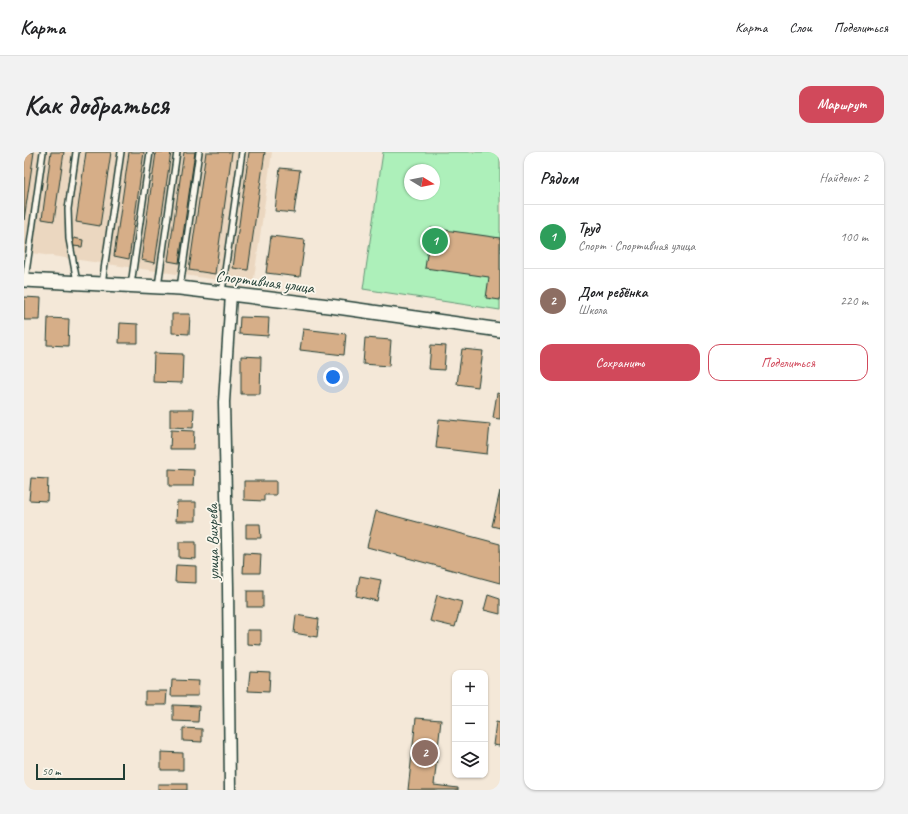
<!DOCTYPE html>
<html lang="ru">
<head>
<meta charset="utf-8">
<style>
  :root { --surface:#fff; --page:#f2f2f2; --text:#202124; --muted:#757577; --line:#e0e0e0; --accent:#d1495b }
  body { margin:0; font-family:Caveat,sans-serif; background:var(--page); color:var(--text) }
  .controls { position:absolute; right:12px; bottom:12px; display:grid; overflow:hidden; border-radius:8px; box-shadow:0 1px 3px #0004 }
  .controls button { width:36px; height:36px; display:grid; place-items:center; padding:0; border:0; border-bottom:1px solid var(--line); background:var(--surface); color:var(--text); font:20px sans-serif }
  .compass { position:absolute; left:380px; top:12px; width:36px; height:36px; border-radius:50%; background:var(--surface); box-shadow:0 1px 3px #0004; rotate:100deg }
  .scale { position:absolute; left:12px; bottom:10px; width:89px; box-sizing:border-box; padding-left:4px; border:2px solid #1f3d34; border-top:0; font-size:11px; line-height:14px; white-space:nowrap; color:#1f3d34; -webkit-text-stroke:3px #fbf7ec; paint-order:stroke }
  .you { position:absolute; left:309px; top:225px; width:14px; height:14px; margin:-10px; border:3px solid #fff; border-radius:50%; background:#1a73e8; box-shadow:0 0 0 6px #1a73e833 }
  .badge { display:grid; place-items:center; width:26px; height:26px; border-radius:50%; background:var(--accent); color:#fff; font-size:13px; font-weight:700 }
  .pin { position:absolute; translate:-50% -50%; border:2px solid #fff; box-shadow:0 1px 4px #0006 }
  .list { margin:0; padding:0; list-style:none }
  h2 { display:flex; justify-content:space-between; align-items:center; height:52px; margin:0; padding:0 16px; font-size:17px }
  h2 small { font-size:13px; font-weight:400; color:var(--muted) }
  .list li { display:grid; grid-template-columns:26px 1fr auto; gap:12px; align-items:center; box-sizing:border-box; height:64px; padding:0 16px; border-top:1px solid var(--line) }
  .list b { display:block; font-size:15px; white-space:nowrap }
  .list p { margin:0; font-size:13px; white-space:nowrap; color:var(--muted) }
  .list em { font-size:13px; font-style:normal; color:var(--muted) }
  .actions { display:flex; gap:8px; padding:12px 16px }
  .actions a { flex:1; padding:9px 0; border:1px solid var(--accent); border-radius:12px; text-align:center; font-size:14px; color:var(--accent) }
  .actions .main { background:var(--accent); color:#fff }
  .icon { flex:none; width:22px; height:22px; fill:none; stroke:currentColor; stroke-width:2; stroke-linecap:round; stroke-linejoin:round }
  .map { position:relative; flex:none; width:476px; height:638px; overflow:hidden; border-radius:12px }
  header { display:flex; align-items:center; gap:24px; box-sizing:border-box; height:56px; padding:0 20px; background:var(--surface); border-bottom:1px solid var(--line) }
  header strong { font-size:19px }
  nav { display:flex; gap:22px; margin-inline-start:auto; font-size:14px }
  .intro { display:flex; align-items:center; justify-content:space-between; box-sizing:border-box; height:96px; padding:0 24px }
  h1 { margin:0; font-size:28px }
  .button { padding:10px 18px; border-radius:12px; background:var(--accent); color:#fff; font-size:14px; font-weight:700 }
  main { display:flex; gap:24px; padding:0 24px }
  aside { flex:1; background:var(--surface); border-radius:12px; box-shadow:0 1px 3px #0004 }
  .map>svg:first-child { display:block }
</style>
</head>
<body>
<header>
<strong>Карта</strong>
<nav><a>Карта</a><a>Слои</a><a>Поделиться</a></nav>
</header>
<div class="intro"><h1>Как добраться</h1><a class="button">Маршрут</a></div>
<main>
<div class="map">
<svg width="476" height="638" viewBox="0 0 476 638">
  <rect width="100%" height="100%" fill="#f4e8d8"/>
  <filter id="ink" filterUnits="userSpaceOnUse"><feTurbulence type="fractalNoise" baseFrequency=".025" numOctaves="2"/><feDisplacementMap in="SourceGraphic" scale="8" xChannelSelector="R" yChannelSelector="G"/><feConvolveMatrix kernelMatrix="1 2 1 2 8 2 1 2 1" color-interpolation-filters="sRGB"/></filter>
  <g filter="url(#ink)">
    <!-- built -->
    <path fill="#ebd7c0" d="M0 0H248L229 133 0 100Z"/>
    <!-- green -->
    <path fill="#adf0ba" stroke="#669677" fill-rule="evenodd" d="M359 0H476V158L339 137ZM386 18H410V42H386Z"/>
    <!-- building -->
    <g fill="#d6ae88" stroke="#1f3d34">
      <path d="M0 0H10L0 68Z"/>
      <path d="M27 0H40L30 69 18 67Z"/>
      <path d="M62 0H87L76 74 52 70Z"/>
      <path d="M105 0H120L105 107 90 104Z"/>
      <path d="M132 0H147L131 111 117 108Z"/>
      <path d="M160 0H171L155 111 144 109Z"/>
      <path d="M182 0H208L191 122 165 118Z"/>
      <path d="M225 0H241L224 118 209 116Z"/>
      <path d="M256 16 276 18 270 61 251 59Z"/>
      <path d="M407 76 476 86V148L462 146 465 125 401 116Z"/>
      <path d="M247 84 281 88 276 125 242 121Z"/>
      <path d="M50 86 59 88 58 95 49 94Z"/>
      <path d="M0 145 17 146 16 168H0Z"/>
      <path d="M148 162H166L165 182 148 181Z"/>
      <path d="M216 165 245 166 244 184 215 182Z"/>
      <path d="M24 166 45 167 44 194 23 193Z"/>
      <path d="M96 171 114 172V191H95Z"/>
      <path d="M279 177 322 182 320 203 276 198Z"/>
      <path d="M341 186 367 188 365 214 339 212Z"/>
      <path d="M407 193 422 194 420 218 405 217Z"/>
      <path d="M438 197 459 199 454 235 433 232Z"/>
      <path d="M130 201 159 202 158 231 129 230Z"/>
      <path d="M217 204 237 205 236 242H217Z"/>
      <path d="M473 241 476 242V267L469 266Z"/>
      <path d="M146 257H170L169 276 146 275Z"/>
      <path d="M415 267 466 272 463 302 412 296Z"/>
      <path d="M147 278 170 279 169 297H146Z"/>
      <path d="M145 317 170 318 169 334H145Z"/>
      <path d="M7 326 24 327 23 349 5 348Z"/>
      <path d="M220 329H252V343H240V349L220 348Z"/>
      <path d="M476 339V376L468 374Z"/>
      <path d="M153 350H172V369H152Z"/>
      <path d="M352 359 476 392V431L343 395Z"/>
      <path d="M222 372H236L237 386H222Z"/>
      <path d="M155 390H172V407L155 406Z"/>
      <path d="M220 401 237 402 236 421H219Z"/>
      <path d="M152 413 172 414V431L151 430Z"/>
      <path d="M336 424 357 428 353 449 332 444Z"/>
      <rect x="223" y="439" width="16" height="16"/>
      <path d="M413 443 438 450 431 475 406 469Z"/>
      <path d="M464 443 476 447V462L460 458Z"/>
      <path d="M272 463 295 467 293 485 270 481Z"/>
      <path d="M223 478H237V493L223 492Z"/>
      <path d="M226 519 246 520 245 540 224 539Z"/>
      <path d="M148 528 175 529 174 544H147Z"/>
      <path d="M121 539H143L142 553H121Z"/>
      <path d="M149 553 175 554 174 570 149 569Z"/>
      <path d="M392 566 417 568 410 633 434 636V638H384Z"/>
      <path d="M472 570 476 571V594L469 593Z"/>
      <path d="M159 576 178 577V590L159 589Z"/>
      <path d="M137 600 159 601V618H137Z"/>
      <rect x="134" y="632" width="29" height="6"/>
    </g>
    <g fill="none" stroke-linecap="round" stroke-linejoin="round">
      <defs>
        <g id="service">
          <path d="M52 0 44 57 45 87 53 130"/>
          <path d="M1 128 19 0"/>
          <path d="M78 132 97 0"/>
          <path d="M107 133 126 0"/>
          <path d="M134 134 153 0"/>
          <path d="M156 136 175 0"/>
          <path d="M198 140 218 0"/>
        </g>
        <path id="minor" d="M206 638 204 434 200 250 207 142"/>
        <path id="tertiary" d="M0 128 156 136 313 155 476 178"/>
      </defs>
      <!-- service casing -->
      <use href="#service" stroke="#1f3d34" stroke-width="8"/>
      <!-- minor casing -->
      <use href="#minor" stroke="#1f3d34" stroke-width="13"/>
      <!-- tertiary casing -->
      <use href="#tertiary" stroke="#1f3d34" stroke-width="16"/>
      <!-- service -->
      <use href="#service" stroke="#fbf7ec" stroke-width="5"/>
      <!-- minor -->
      <use href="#minor" stroke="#fbf7ec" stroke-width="10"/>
      <!-- tertiary -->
      <use href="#tertiary" stroke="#fbf7ec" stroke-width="13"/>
    </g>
  </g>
  <g text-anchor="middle" stroke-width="3.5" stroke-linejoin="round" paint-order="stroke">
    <!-- street labels -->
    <g font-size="16" fill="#1f3d34" stroke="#fbf7ec">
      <text transform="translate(241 129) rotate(7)" y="6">Спортивная улица</text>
      <text transform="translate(188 390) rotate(-91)" y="6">улица Вихрева</text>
    </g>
  </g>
</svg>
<div class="controls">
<button>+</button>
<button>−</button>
<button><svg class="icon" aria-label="layers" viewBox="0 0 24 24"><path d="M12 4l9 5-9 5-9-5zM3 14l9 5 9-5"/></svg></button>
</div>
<svg class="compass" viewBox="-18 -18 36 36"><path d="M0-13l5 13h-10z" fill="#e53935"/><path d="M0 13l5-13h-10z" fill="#757577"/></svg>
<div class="scale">50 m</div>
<div class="you"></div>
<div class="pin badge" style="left:411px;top:89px;background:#2e9e5b">1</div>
<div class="pin badge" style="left:401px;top:601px;background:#8d6e63">2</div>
</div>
<aside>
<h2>Рядом<small>Найдено: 2</small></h2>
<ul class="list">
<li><span class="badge" style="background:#2e9e5b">1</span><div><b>Труд</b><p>Спорт · Спортивная улица</p></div><em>100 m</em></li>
<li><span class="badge" style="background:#8d6e63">2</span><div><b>Дом ребёнка</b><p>Школа</p></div><em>220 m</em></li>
</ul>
<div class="actions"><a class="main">Сохранить</a><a>Поделиться</a></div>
</aside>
</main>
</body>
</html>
